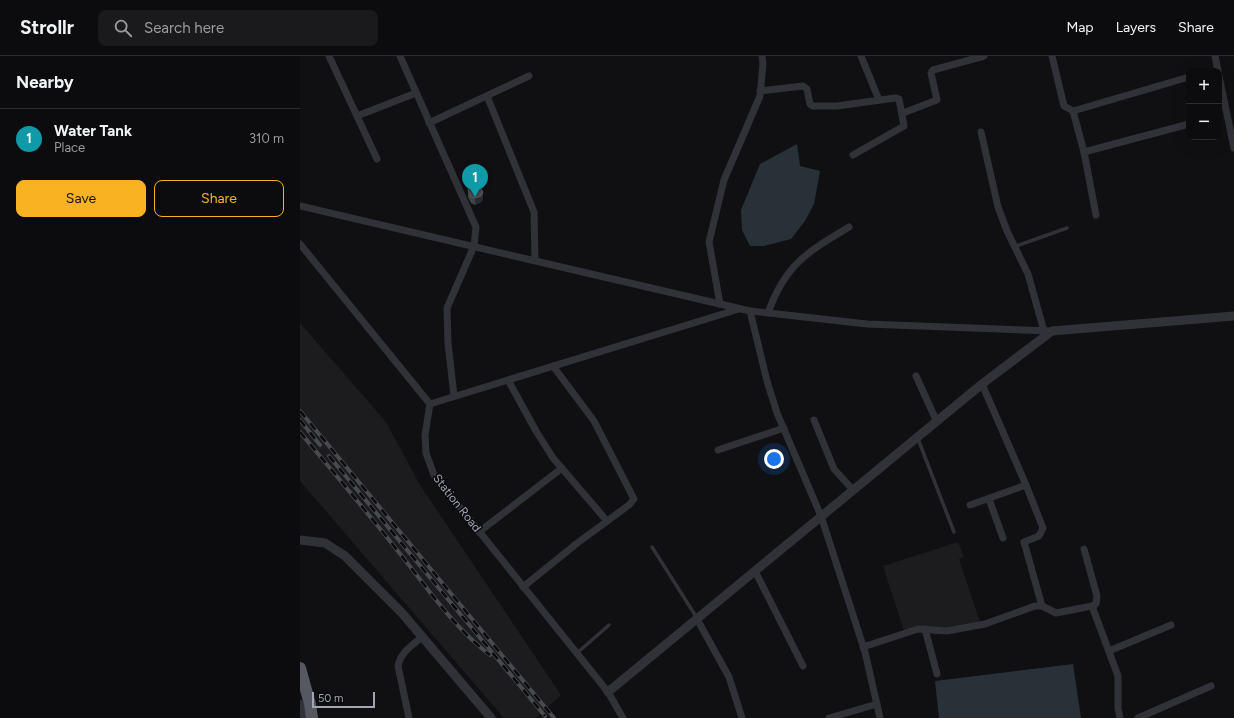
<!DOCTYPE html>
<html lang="en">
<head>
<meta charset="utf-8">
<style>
  :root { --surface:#0c0c0e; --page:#1a1a1c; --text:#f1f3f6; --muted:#9a9b9e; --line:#2c2c2e; --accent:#f8b222 }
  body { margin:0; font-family:Figtree,sans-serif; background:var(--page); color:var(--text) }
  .controls { position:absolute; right:12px; top:12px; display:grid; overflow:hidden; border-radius:8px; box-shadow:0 4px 16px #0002 }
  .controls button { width:36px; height:36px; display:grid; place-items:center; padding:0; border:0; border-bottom:1px solid var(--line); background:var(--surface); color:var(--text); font:20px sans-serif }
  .scale { position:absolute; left:12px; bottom:10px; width:63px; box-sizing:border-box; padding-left:4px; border:2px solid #a1a6b3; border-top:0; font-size:11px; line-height:14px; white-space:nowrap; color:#a1a6b3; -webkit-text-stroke:3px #0b0b0d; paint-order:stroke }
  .you { position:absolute; left:474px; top:403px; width:14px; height:14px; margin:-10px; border:3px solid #fff; border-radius:50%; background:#1a73e8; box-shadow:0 0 0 6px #1a73e833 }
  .badge { display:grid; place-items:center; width:26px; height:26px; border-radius:50%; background:var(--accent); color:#fff; font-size:13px; font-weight:700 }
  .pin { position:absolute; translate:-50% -33px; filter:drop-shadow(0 1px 2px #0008) }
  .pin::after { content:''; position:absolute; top:21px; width:14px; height:12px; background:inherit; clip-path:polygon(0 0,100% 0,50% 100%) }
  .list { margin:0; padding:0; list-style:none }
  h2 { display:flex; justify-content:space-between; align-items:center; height:52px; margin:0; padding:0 16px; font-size:17px }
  h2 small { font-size:13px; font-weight:400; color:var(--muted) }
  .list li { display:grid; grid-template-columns:26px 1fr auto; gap:12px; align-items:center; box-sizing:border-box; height:60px; padding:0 16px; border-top:1px solid var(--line) }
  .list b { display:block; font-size:15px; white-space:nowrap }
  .list p { margin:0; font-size:13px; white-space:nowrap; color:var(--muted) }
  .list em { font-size:13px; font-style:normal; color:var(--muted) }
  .actions { display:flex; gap:8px; padding:12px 16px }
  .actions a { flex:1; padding:9px 0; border:1px solid var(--accent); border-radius:8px; text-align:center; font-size:14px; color:var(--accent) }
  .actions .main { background:var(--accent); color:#111 }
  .icon { flex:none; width:22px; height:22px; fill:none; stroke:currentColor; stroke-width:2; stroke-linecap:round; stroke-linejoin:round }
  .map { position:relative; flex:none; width:934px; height:662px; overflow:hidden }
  header { display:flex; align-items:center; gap:24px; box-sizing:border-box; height:56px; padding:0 20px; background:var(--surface); border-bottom:1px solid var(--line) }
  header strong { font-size:19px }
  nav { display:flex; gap:22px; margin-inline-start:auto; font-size:14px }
  .search { width:280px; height:36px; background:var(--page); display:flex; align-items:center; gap:10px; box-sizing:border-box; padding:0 14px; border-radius:8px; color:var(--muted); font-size:15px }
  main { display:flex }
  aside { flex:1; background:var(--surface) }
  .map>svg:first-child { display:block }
</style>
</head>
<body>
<header>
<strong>Strollr</strong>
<div class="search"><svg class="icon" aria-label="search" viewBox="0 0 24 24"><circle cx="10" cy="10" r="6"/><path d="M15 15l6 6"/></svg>Search here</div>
<nav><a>Map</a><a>Layers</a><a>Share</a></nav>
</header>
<main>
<aside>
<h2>Nearby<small></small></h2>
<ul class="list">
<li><span class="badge" style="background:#0f9aa8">1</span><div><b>Water Tank</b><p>Place</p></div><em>310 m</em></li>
</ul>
<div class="actions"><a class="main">Save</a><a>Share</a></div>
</aside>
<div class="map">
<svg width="934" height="662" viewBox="0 0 934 662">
  <rect width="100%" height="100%" fill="#101012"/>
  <!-- built -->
  <g fill="#1c1c1f">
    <path d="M0 267 86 366 120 429 261 639 236 662H204L0 425Z"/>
    <path d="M658 486 664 501 659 503 681 569 635 579 631 571 604 575 583 510Z"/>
  </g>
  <!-- water -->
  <g fill="#283137">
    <path d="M497 88 500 110 520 115 514 148 505 165 491 183 464 190H450L442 174 441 154 460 108Z"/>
    <path d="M773 608 781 662H639L635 625Z"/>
  </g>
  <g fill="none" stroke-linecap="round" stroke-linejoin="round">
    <!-- service -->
    <g stroke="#313237" stroke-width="3.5">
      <path d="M716 190 767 172"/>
      <path d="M618 383 654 476"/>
      <path d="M352 491 397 562"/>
      <path d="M277 597 309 569"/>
    </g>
    <!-- minor -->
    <g stroke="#313237" stroke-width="7">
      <path d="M29 0 77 103"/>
      <path d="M100 0 176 171 174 190 147 252 148 287 154 340"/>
      <path d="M561 0 579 44"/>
      <path d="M752 0 764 50 773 55 784 96 796 159"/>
      <path d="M915 0 918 15"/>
      <path d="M919 20 934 92"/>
      <path d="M460 35 503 30 507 33 510 48 513 50H537L595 42 599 43 604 70 553 99"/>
      <path d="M187 40 234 156 235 204"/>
      <path d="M773 55 889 21"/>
      <path d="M603 57 637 44 631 17 633 14 684 0"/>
      <path d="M57 60 116 37"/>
      <path d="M129 67 229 20"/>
      <path d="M681 76 698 151 707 175 728 218 744 275"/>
      <path d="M784 96 889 68"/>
      <path d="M0 150 450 255 567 268 752 275"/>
      <path d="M0 188 130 348 125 379 126 397 134 419 308 636 323 662"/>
      <path d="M420 248 409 186 424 124 460 40 463 8 462 0"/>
      <path d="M450 255 467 325 477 357 521 460 565 596 580 662"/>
      <path d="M468 257C485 209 507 196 549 171"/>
      <path d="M616 320 637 366"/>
      <path d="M208 324 236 375 253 402 307 465"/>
      <path d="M682 328 726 429"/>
      <path d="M130 348 439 253"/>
      <path d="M514 364 534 413 553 434"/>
      <path d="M418 394 484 372"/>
      <path d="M689 443 703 482"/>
      <path d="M670 449 726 429 743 472 739 480 724 486 742 550"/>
      <path d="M179 476 262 412"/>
      <path d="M455 515 503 610"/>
      <path d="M223 531 276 488 329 449 334 443 294 365 253 310"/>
      <path d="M792 550 818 620V652L820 662"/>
      <path d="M397 563 429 621 442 662"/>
      <path d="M625 573 637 618"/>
      <path d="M563 591 618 573 647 575 685 568 735 550H742L756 557 792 550 796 548 797 540 784 493"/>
      <path d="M809 595 871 569"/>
      <path d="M0 647 4 662"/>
      <path d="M109 662 98 610C101 596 111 590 122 581"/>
      <path d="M529 662 577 648"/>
      <path d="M838 662 911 630"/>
    </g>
    <!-- tertiary -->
    <g stroke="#313237" stroke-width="9">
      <path d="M0 484 25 487 45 500 102 557 191 662"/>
      <path d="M308 636 682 328 752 275 934 260"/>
    </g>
    <!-- trunk -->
    <path stroke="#55585f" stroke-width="12" d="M0 612 10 648 12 662"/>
    <defs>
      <g id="rail">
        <path d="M0 355 254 662"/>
        <path d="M0 364 20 389"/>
        <path d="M0 376C34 417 68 457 101 499 129 534 154 572 190 599"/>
        <path d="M29 400 245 660"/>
      </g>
    </defs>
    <!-- rail casing -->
    <use href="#rail" stroke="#484a50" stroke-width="4"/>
    <!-- rail -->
    <use href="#rail" stroke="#0b0b0d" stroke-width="2.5" stroke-dasharray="8" stroke-linecap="butt"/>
  </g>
  <!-- wall -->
  <path fill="#43444a" d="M168 134 183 142 181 146 175 149 171 147 168 141Z"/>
  <!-- shaded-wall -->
  <path fill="#2a2b2f" d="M183 136V142L181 146 175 149V142Z"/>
  <!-- building -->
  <path fill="#4d4f55" stroke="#5a5c64" d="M173 128H178L183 136 181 140 175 142 171 141 168 134 169 131Z"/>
  <g text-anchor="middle" stroke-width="3" stroke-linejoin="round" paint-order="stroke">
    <!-- street labels -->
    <g font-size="12" fill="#a1a6b3" stroke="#0b0b0d">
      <text transform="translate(157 447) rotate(52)" y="4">Station Road</text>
    </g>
  </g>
</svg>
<div class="controls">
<button>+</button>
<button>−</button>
</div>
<div class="scale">50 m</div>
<div class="you"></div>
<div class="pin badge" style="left:175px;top:141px;background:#0f9aa8">1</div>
</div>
</main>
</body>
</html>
